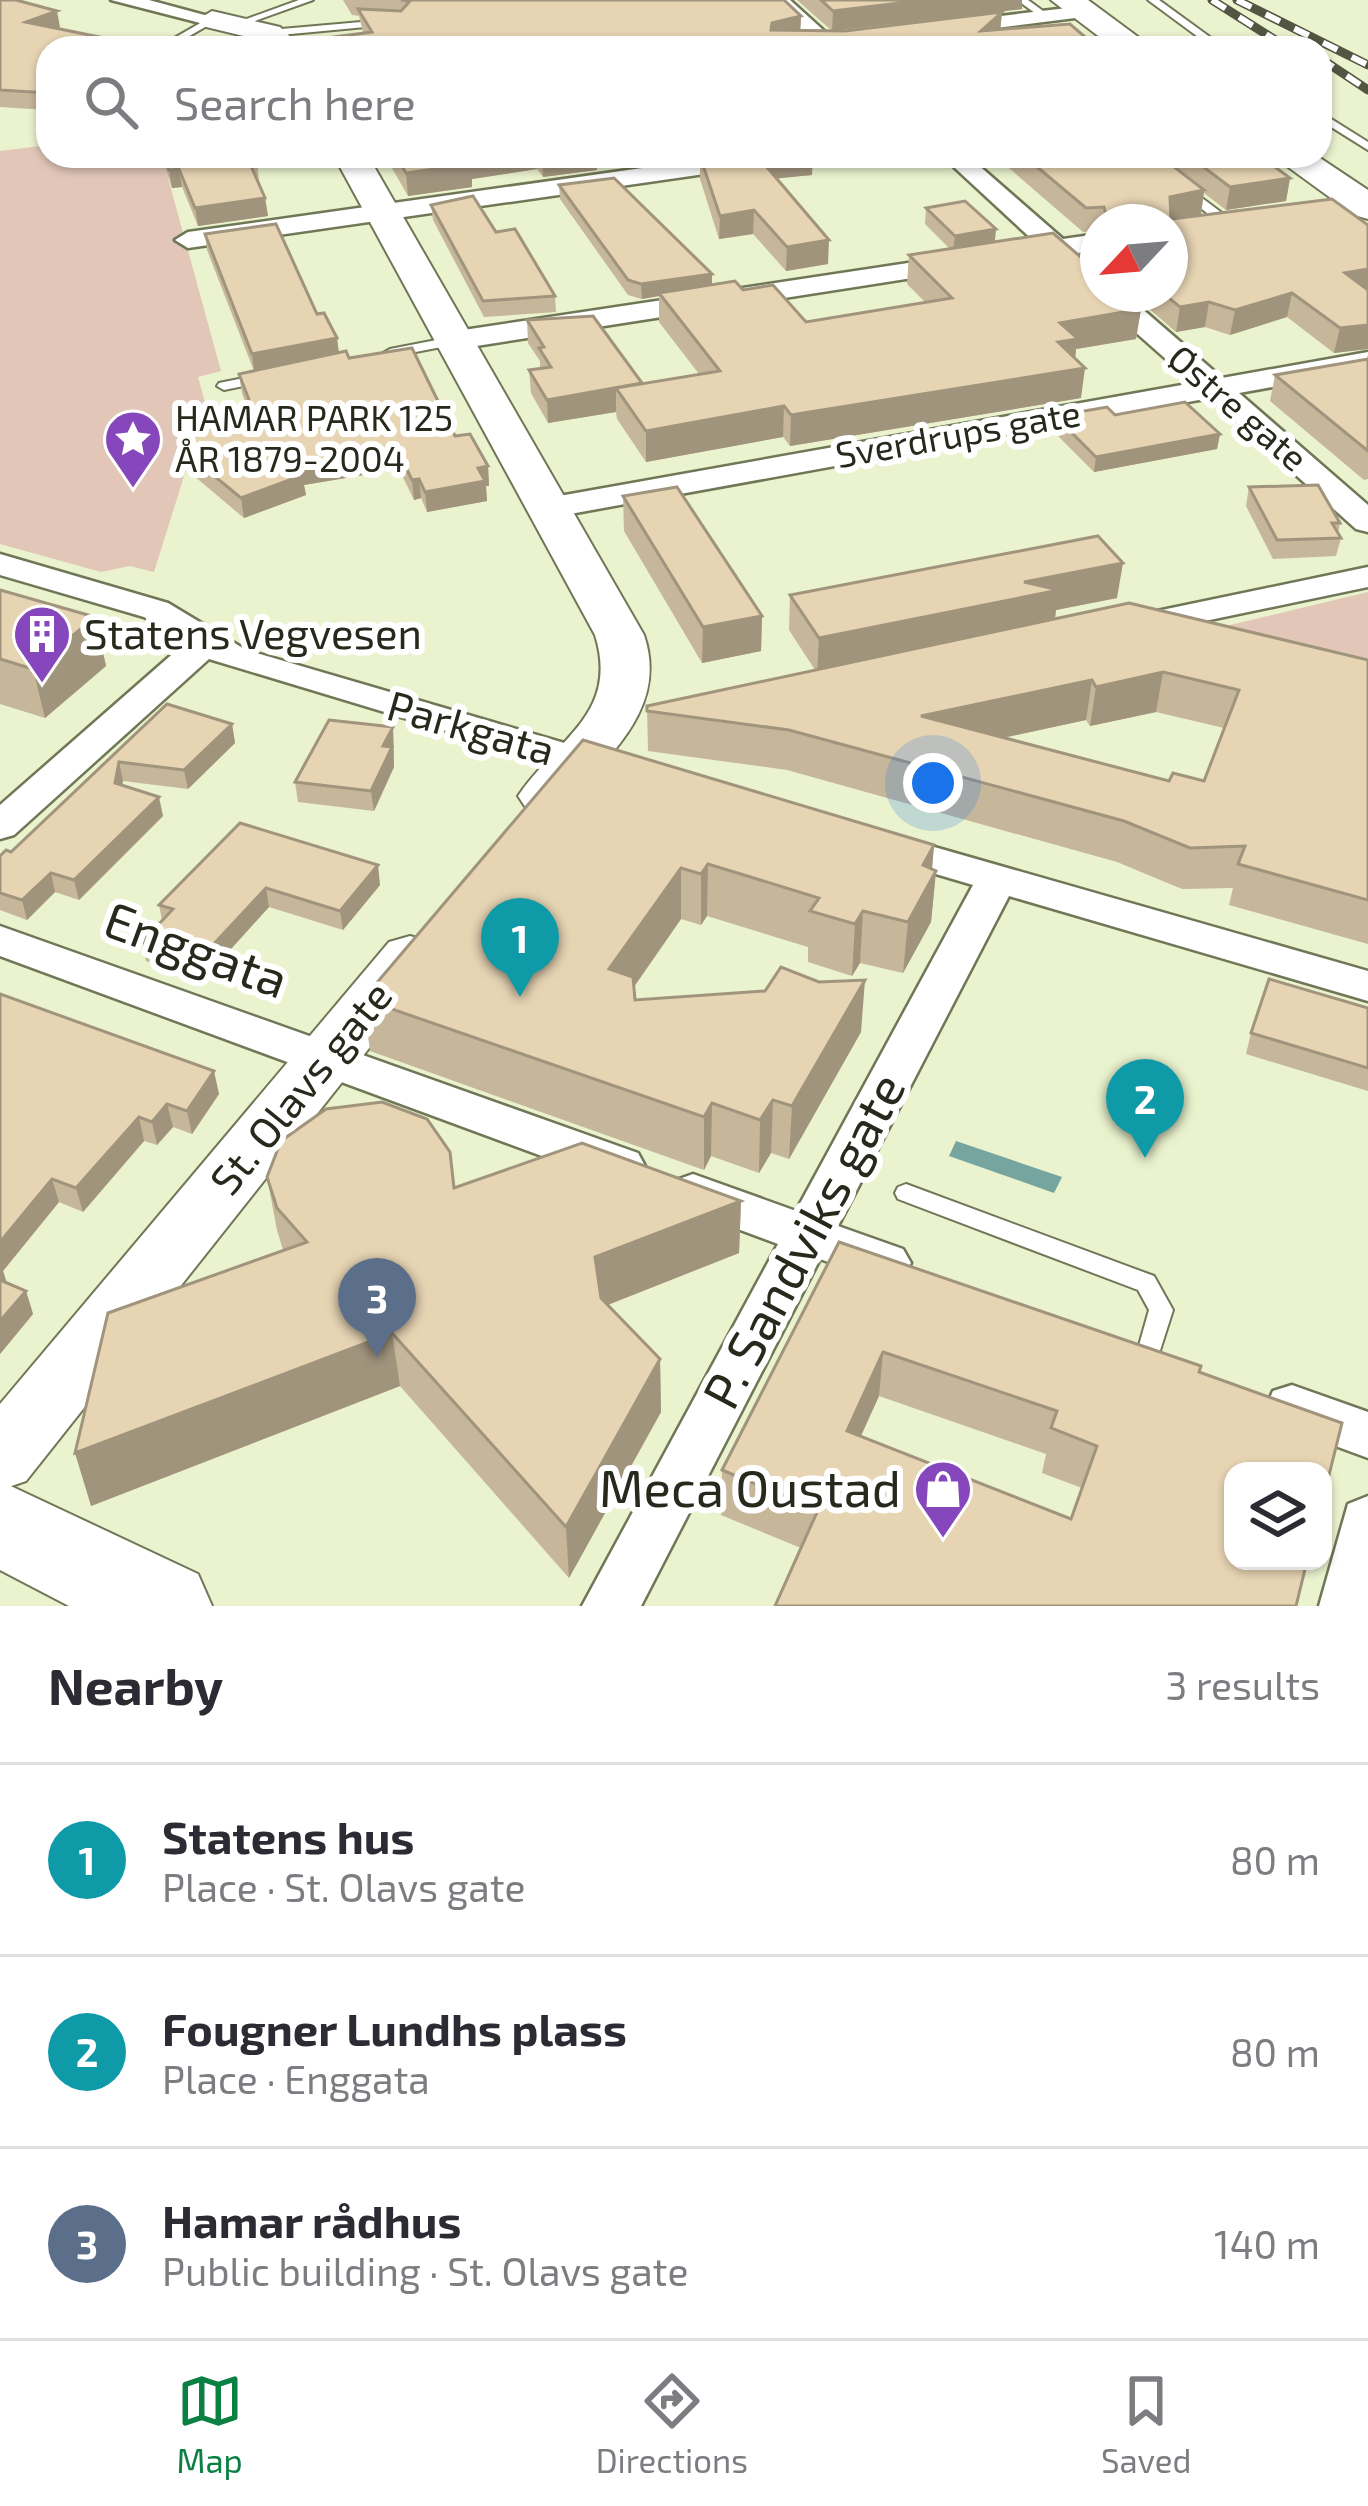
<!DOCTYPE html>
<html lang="en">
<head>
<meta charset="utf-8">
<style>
  :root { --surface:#fff; --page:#f7f7f7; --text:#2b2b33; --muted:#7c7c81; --line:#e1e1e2; --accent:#0b8043 }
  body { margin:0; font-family:"Exo 2",sans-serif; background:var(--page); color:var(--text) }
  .controls { position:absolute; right:36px; bottom:36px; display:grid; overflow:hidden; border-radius:24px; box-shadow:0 3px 9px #0004 }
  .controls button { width:108px; height:108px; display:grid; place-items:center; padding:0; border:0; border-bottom:3px solid var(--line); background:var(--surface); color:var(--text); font:60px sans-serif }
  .compass { position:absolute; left:1080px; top:204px; width:108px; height:108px; border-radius:50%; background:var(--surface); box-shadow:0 3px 9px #0004; rotate:244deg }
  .you { position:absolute; left:933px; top:783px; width:42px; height:42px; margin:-30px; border:9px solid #fff; border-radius:50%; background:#1a73e8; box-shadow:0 0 0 18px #1a73e833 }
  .badge { display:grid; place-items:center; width:78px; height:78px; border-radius:50%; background:var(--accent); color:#fff; font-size:39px; font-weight:700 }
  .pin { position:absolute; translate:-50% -99px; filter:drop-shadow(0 3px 6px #0008) }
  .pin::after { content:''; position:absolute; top:63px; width:42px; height:36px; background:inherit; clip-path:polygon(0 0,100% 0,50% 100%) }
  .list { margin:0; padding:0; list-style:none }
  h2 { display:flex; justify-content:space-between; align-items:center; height:156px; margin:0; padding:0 48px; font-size:51px }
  h2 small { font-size:39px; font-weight:400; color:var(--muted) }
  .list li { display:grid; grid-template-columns:78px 1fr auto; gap:36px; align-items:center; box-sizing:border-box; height:192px; padding:0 48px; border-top:3px solid var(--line) }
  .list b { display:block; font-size:45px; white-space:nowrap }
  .list p { margin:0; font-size:39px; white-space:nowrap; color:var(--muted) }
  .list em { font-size:39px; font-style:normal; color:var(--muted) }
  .icon { flex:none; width:66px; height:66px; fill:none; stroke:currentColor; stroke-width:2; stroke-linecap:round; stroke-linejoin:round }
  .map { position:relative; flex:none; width:1368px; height:1606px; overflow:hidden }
  .search { position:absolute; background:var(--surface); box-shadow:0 3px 9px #0004; left:36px; right:36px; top:36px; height:132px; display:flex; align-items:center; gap:30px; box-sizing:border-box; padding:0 42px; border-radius:36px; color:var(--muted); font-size:45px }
  .sheet { height:732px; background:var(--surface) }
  nav { display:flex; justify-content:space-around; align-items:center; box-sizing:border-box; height:168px; border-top:3px solid var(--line); background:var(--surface); font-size:33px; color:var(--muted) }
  nav a { display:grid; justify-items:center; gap:6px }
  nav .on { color:var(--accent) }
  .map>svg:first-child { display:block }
</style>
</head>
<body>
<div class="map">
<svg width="1368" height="1606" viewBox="0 0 1368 1606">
  <rect width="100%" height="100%" fill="#eaf2ce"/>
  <!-- green -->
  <g fill="#e2c7b9">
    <path d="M48 145V156H162L221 371 198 377 206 406 154 572 130 566 101 572 0 544V151Z"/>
    <path d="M1368 592V670L1209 630Z"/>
  </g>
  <!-- water -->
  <path fill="#76a59f" d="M956 1141 1062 1177 1054 1193 949 1156Z"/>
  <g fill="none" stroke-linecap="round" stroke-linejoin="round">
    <defs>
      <g id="lane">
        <path d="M299 0H313L238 27 230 25Z"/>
        <path d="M1017 0H1028L1050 16 1042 18Z"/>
        <path d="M1148 0H1159L1225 48H1213Z"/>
        <path d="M209 18 217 20 169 48H157Z"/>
        <path d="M384 20 389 23 387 25 270 36 265 33 270 30Z"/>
        <path d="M1320 112 1368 142V150L1320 120Z"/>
        <path d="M1178 186H1186L1230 219V225H1222L1178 190Z"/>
        <path d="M457 336 464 340 462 343 390 357 383 353 390 349Z"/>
        <path d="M263 374 270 378 268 381 224 390 217 386 219 383Z"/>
        <path d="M906 1184 1154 1276 1173 1310 1156 1363 1148 1366 1140 1363 1136 1356 1149 1310 1138 1290 898 1199 895 1193 898 1187Z"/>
      </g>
      <g id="street">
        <path d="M111 0H149L223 20 212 26Z"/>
        <path d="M768 0H790L843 48H819Z"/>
        <path d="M1084 6 1094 12 1091 16 950 34 939 28 950 22Z"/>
        <path d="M727 156H793L781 163 188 248 175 240 188 232Z"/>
        <path d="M942 156H968L1063 239 1098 234V250L1078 253 1084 261 1071 269 1051 257 1010 260V248L1036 243Z"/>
        <path d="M961 255 974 263 970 269 457 349 443 340 457 331Z"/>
        <path d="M1098 290 1125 294 1222 378 1368 352V370L1239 393 1368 505V532L1356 529 1210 398 548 518 532 508 548 498 1193 383 1099 300Z"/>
        <path d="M0 554 168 603 246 650 619 759 625 767 606 779 593 775 209 659 14 835 0 839V805L185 643 144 617 0 575Z"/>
        <path d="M1368 567V587L1133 636 1116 626 1133 616Z"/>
        <path d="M882 832 1368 971V1001L1009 896 838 1226 903 1249 911 1263 903 1277 886 1283 820 1259 641 1606H582L778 1244 676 1206 669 1193 676 1180 693 1174 796 1211 973 885 868 854 862 845 868 836Z"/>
        <path d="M0 926 638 1153 645 1166 638 1179 621 1184 604 1179 0 956Z"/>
        <path d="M1292 1385 1368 1412V1458L1273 1423 1266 1407 1273 1391Z"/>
        <path d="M1368 1496V1606H1319L1348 1504Z"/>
      </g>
      <g id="secondary">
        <path d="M212 11 280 27 302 48H269L260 40 202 26 197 20Z"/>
        <path d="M334 156H368L644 635C669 709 607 756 564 808L545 813 526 808 518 796C556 739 620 714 595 635Z"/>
        <path d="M410 936 431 942 439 956 431 970 26 1481 0 1490V1404L389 942Z"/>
      </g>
      <g id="primary">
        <path d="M1051 0H1088L1153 48H1114Z"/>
        <path d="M1273 156H1317L1368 190V219L1354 215Z"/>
      </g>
      <path id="highway" d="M0 1481 198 1574 212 1606H69L0 1570Z"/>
    </defs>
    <!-- lane casing -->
    <use href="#lane" stroke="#707757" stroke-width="4"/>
    <!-- street casing -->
    <use href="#street" stroke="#707757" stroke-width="5"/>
    <!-- secondary casing -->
    <use href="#secondary" stroke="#707757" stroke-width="4"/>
    <!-- primary casing -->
    <use href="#primary" stroke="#707757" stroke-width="4"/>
    <!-- highway casing -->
    <use href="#highway" stroke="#707757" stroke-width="4"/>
    <!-- lane -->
    <use href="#lane" fill="#fff" fill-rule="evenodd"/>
    <!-- street -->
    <use href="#street" fill="#fff" fill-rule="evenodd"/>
    <!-- secondary -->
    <use href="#secondary" fill="#fff" fill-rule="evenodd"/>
    <!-- primary -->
    <use href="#primary" fill="#fff" fill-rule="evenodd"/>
    <!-- highway -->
    <use href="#highway" fill="#fff" fill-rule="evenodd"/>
    <defs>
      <g id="rail">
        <path d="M1212 0 1288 48"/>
        <path d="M1237 0 1368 65"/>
        <path d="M1320 58 1368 90"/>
      </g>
    </defs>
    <!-- rail casing -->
    <use href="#rail" stroke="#515542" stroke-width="9"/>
    <!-- rail -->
    <use href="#rail" stroke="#fff" stroke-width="6" stroke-dasharray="16" stroke-linecap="butt"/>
  </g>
  <!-- wall -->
  <g fill="#c6b69a" fill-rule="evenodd">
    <path d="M0 0 60 27 56 28 48 48V110L0 107Z"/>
    <path d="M343 0H784L801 16 800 31H845L1002 12 1000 30 1098 48H335L334 37 363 33 359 16 352 15Z"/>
    <path d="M797 0H1022V9L832 31Z"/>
    <path d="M161 156H257L259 183 265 198 268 216 198 226 182 187 172 188Z"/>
    <path d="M385 156H597V170L543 177 537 169 472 179V187L408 196Z"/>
    <path d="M700 156 812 175 776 178 828 264 786 271 753 234 719 239 700 179Z"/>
    <path d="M995 156H1260L1290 178 1286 201 1226 210 1204 193 1201 214 1181 218 1368 225V349L1334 353 1287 317 1230 335 1205 327 1176 332 1132 294H1170V222H1098V266L1088 256 1091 232 1096 231 1083 232Z"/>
    <path d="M559 185 712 274V285L743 290 806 322 925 302 907 284 909 255 950 249 925 224 926 208 996 229 995 242 1141 309 1136 339 1076 349 1075 358 1081 398 790 446 783 437 646 462 617 419 616 412 548 423 531 393 529 370 540 369V361L528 343 527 320 642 383 699 374 659 322V296L642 299 628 295 560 199Z"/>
    <path d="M431 205 496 232 555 296 556 312 484 317 433 220Z"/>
    <path d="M205 234 317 314 337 338 339 353 349 358 455 436 488 466 489 486H486L487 501 427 512 421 498 414 500 399 469 304 485 306 495 244 518 187 470 184 451 248 410 242 393 239 374 254 371 207 250Z"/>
    <path d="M1368 354V479L1364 480 1270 401 1275 375 1367 359Z"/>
    <path d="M1115 415 1220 434 1217 449 1094 472 1053 431 1055 416Z"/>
    <path d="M1249 487 1340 523 1338 533 1341 538 1336 556 1273 559 1246 506Z"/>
    <path d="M623 496 762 616 761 651 702 663 624 531Z"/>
    <path d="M0 590 95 617 106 666 45 718 0 704Z"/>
    <path d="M790 595 1117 598 1056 610 1055 619 1368 660V944L1229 905 1233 888 1182 889 1117 862 787 770 648 751 647 706 815 670 789 630ZM1156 712 1224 728 1204 781H1169L1003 738 1086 720 1090 726Z"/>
    <path d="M167 704 232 724 235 743 188 789 123 781 122 785 163 816 79 900 55 892 27 920 0 910V856L11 852Z"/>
    <path d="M393 727 394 767 374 811 298 802 295 782Z"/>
    <path d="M583 740 934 845 932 869 936 871 931 922 903 973 860 963 852 976 808 962V947L707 916 701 925 681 919 634 987 635 1000 861 1032 789 1159 771 1153 759 1173 711 1156 704 1170 370 1051 363 999Z"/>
    <path d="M240 823 380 885 343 930 269 907 202 981 146 961 142 942 162 920 159 905Z"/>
    <path d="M0 994 219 1094 192 1134 173 1127 157 1145 144 1141 83 1212 59 1202 3 1271 7 1283 26 1291 33 1314 0 1354Z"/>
    <path d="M1368 1008V1091L1246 1054 1251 1033Z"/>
    <path d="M267 1177 741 1201 739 1253 608 1305 660 1359 661 1412 569 1578 400 1386 91 1506 283 1250 277 1230Z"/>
    <path d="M839 1242 1199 1372 1296 1606 801 1548 721 1515 722 1470ZM879 1396 1046 1454 1042 1473 1082 1488 1071 1519 861 1436Z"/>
  </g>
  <!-- shaded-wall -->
  <g fill="#a1947d">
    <path d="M925 0H1022V9L832 31 833 11Z"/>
    <path d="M57 11 60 27 29 39 26 22Z"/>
    <path d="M1002 12 1000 33 981 31Z"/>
    <path d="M801 16 800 37 771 30 772 23Z"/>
    <path d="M595 41V48H531Z"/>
    <path d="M469 156H537V169L472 179V187L408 196 406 173Z"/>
    <path d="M542 156H597V170L543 177Z"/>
    <path d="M813 156 812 175 772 179 765 189V157Z"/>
    <path d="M179 169 182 187 172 188 169 170Z"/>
    <path d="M1290 178 1286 201 1226 210 1230 187Z"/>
    <path d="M1204 190 1201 214 1167 220 1170 197Z"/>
    <path d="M265 198 268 216 198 226 195 208Z"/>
    <path d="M754 210 753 234 719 239 720 216Z"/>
    <path d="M996 229 994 246 953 252 955 236Z"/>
    <path d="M829 240 828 264 786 271 787 247Z"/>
    <path d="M1368 269V292L1345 273Z"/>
    <path d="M712 274V288L659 293V296L642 299 641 284Z"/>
    <path d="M1292 293 1287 317 1230 335 1235 310Z"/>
    <path d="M1209 302 1205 327 1176 332 1180 307Z"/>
    <path d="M1141 309 1136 339 1076 349 1074 369 1054 373 1060 323Z"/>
    <path d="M1368 325V349L1334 353 1340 328Z"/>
    <path d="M337 338 339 355 254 371 252 354Z"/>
    <path d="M1085 368 1081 398 790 446 791 415Z"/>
    <path d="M616 389V412L548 423 547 400Z"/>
    <path d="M784 406 783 437 646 462V431Z"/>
    <path d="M1220 434 1217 449 1094 472 1096 457Z"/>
    <path d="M397 449 399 469 304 485 306 495 244 518 241 498 292 467Z"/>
    <path d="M488 466 489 486H486L487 501 427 512 425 492 478 468Z"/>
    <path d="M419 479 421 498 414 500 412 480Z"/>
    <path d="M1123 563 1117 598 1056 610 1054 626 817 674 819 638 1024 582Z"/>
    <path d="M762 616 761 651 702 663 703 627Z"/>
    <path d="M95 617 106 666 45 718 33 669Z"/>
    <path d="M1163 672 1156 712 1090 726 1096 687Z"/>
    <path d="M1092 680 1086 720 917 756 921 716Z"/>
    <path d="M232 724 235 743 188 789 184 770Z"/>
    <path d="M393 727 394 767 374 811 371 791 383 746Z"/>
    <path d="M119 762 123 781 119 802 115 783Z"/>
    <path d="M159 797 163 816 79 900 74 880Z"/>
    <path d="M934 845 931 880 936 871 931 922 903 973 908 922 923 865Z"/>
    <path d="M708 864 707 916 701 925V874Z"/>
    <path d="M378 865 380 885 343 930 340 911Z"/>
    <path d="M681 868V919L610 1021 609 969Z"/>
    <path d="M51 873 55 892 27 920 22 900Z"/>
    <path d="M266 888 269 907 202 981 198 961Z"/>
    <path d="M863 911 860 963 852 976 855 924Z"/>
    <path d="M865 980 861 1032 789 1159 792 1106Z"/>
    <path d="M214 1071 219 1094 192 1134 187 1111Z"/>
    <path d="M773 1100 771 1153 759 1173 760 1120Z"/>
    <path d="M712 1103 711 1156 704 1170V1117Z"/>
    <path d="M167 1104 173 1127 157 1145 152 1122Z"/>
    <path d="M139 1117 144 1141 83 1212 76 1188Z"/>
    <path d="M52 1179 59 1202 3 1271 9 1290 0 1300V1242Z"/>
    <path d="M741 1201 739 1253 597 1309 595 1257Z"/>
    <path d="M26 1291 33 1314 0 1354V1321Z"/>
    <path d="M392 1333 400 1386 91 1506 75 1453Z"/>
    <path d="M883 1352 879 1396 843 1475 847 1431Z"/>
    <path d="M660 1359 661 1412 569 1578 566 1527Z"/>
  </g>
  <!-- building -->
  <g fill="#e6d4b3" stroke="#a1947d" stroke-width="3" fill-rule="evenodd">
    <path d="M0 0H16L57 11 26 22 153 48H48V93L0 90Z"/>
    <path d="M401 0H784L801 16 772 23 771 30 845 31 1002 12 981 31 1070 24 1098 48H602L595 41 531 48H341L334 37 372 32 358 9 401 11 410 1Z"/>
    <path d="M821 0H925L833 11Z"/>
    <path d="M164 156H252L257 165 251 166 265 198 195 208 179 169 169 170Z"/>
    <path d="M396 156H469H466L471 164 406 173Z"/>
    <path d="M700 156H772L765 157 773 165 766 166 829 240 787 247 754 210 720 216Z"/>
    <path d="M1024 156H1160L1204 190 1170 197 1171 219 1332 199 1368 225V269L1345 273 1368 290V325L1340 328 1292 293 1235 310 1209 302 1180 307 1164 294H1170V222H1108L1104 207 1086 208Z"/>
    <path d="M1189 156H1260L1290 178 1230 187Z"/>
    <path d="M614 178 712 274 641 284 628 280 559 185Z"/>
    <path d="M473 196 496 232 515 229 555 296 483 301 431 205Z"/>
    <path d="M965 201 996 229 955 236 926 208Z"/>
    <path d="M276 224 317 314 324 313 337 338 252 354 205 234Z"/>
    <path d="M1053 233 1098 272V294H1124L1141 309 1060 323 1078 339 1058 342 1085 368 791 415 784 406 646 431 616 388 720 371 659 293 735 281 743 290 773 285 806 322 952 298 909 255Z"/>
    <path d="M593 316 642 383 547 400 529 370 551 367 539 348 544 347 527 320Z"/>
    <path d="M412 348 455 436 470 434 488 466 478 468 485 481 425 492 419 479 412 480 397 449 292 467 303 475 241 498 184 451 198 410H253L239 374 346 351 349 358Z"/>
    <path d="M1368 359V451L1275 375Z"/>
    <path d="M1185 402 1220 434 1096 457 1055 416 1107 407 1115 415Z"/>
    <path d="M1318 485 1340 523H1332L1341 538 1277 540 1249 487Z"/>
    <path d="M677 487 762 616 703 627 623 496Z"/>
    <path d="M1098 536 1123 563 1024 582 1059 590 819 638 790 595Z"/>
    <path d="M0 590 95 617 33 669 0 659Z"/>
    <path d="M1129 603 1368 660V900L1238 864 1245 846 1190 848 1124 821 789 730 647 711V706ZM1163 672 1239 690 1204 781 1173 773 1169 781 921 716 1092 680 1096 687Z"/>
    <path d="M167 704 232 724 184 770 119 762 115 783 159 797 74 880 51 873 22 900 0 893V856L6 850 11 852Z"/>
    <path d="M329 720 393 727 383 746 392 747 371 791 295 782Z"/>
    <path d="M583 740 934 845 923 865 936 871 908 922 863 911 855 924 810 911 819 898 708 864 701 874 681 868 609 969 633 977 635 1000 765 991 781 967 819 982 865 980 792 1106 773 1100 760 1120 712 1103 704 1117 363 999Z"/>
    <path d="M240 823 378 865 340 911 266 888 198 961 142 942 173 909 159 905Z"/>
    <path d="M1269 979 1368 1008V1068L1251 1033Z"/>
    <path d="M0 994 214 1071 187 1111 167 1104 152 1122 139 1117 76 1188 52 1179 0 1242Z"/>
    <path d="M382 1102 427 1119 450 1152 454 1188 582 1143 741 1201 595 1257 601 1298 660 1359 566 1527 392 1333 75 1453 108 1313 307 1242 277 1208 267 1177 281 1141 326 1109Z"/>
    <path d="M839 1242 1201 1366 1199 1372 1342 1423 1323 1499V1471H1233V1561H1307L1296 1606H775L818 1510 722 1470ZM883 1352 1057 1411 1051 1428 1097 1446 1071 1519 847 1431Z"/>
    <path d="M0 1280 26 1291 0 1321Z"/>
  </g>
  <!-- icons -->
  <defs>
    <symbol id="sight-pin" viewBox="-11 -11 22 30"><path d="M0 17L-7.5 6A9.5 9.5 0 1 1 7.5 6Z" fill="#8647bc" stroke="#fff"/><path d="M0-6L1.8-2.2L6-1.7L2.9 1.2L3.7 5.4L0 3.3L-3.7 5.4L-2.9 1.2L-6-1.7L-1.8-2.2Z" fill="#fff"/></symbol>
    <symbol id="building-pin" viewBox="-11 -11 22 30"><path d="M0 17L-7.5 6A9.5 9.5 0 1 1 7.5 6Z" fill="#8647bc" stroke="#fff"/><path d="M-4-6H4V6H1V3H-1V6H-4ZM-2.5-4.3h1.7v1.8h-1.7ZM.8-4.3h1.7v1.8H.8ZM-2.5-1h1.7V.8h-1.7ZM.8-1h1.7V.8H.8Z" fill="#fff"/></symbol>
    <symbol id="shop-pin" viewBox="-11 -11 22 30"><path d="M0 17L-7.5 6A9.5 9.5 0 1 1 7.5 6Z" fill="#8647bc" stroke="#fff"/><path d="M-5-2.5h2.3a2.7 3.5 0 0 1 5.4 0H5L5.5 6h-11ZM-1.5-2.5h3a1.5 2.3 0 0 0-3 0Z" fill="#fff"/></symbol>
  </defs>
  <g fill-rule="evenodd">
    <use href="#sight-pin" x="100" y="406" width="66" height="90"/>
    <use href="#building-pin" x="9" y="601" width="66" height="90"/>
    <use href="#shop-pin" x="910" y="1456" width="66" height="90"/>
  </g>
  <g text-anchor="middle" stroke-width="12" stroke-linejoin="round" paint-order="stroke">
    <!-- far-street labels -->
    <g font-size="36" fill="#26291b" stroke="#fff">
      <text transform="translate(1238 408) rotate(41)" y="13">Østre gate</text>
      <text transform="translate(958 434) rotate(-10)" y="13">Sverdrups gate</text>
    </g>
    <!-- far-poi labels -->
    <g font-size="36" fill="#26291b" stroke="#fff" text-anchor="start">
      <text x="175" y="431">HAMAR PARK 125<tspan x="175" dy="41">ÅR 1879-2004</tspan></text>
    </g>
    <!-- poi labels -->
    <g font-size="42" fill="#26291b" stroke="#fff" text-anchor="start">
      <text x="84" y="649">Statens Vegvesen</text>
    </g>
    <!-- street labels -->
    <g font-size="42" fill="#26291b" stroke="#fff">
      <text transform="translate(471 728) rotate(16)" y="15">Parkgata</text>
      <text transform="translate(301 1088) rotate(-51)" y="15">St. Olavs gate</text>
    </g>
    <!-- near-street labels -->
    <g font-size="51" fill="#26291b" stroke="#fff">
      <text transform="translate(196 950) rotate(20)" y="18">Enggata</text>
      <text transform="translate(804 1241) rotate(-62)" y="18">P. Sandviks gate</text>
    </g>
    <!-- near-poi labels -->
    <g font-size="51" fill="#26291b" stroke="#fff" text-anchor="end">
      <text x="901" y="1507">Meca Oustad</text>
    </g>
  </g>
</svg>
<div class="controls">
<button><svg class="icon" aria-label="layers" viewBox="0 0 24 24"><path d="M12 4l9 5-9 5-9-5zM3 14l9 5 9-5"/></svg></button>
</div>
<svg class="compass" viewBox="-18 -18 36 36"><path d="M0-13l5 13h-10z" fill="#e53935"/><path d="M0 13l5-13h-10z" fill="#7c7c81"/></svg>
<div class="you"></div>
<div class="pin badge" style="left:520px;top:997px;background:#0f9aa8">1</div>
<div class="pin badge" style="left:1145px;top:1158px;background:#0f9aa8">2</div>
<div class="pin badge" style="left:377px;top:1357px;background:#5c6f8a">3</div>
<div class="search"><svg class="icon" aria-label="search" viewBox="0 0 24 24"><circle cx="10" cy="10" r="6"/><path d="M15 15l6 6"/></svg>Search here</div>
</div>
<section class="sheet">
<h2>Nearby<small>3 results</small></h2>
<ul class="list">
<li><span class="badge" style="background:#0f9aa8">1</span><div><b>Statens hus</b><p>Place · St. Olavs gate</p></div><em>80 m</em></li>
<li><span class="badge" style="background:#0f9aa8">2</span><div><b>Fougner Lundhs plass</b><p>Place · Enggata</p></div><em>80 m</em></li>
<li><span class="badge" style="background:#5c6f8a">3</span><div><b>Hamar rådhus</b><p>Public building · St. Olavs gate</p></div><em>140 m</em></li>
</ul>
</section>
<nav>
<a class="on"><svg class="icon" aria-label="map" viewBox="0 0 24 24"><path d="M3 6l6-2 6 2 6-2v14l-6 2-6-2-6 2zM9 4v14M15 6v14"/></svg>Map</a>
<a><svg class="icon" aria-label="directions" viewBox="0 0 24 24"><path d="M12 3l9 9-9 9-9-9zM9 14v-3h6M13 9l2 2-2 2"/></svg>Directions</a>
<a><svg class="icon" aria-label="saved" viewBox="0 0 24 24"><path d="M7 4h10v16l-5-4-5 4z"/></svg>Saved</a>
</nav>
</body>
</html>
